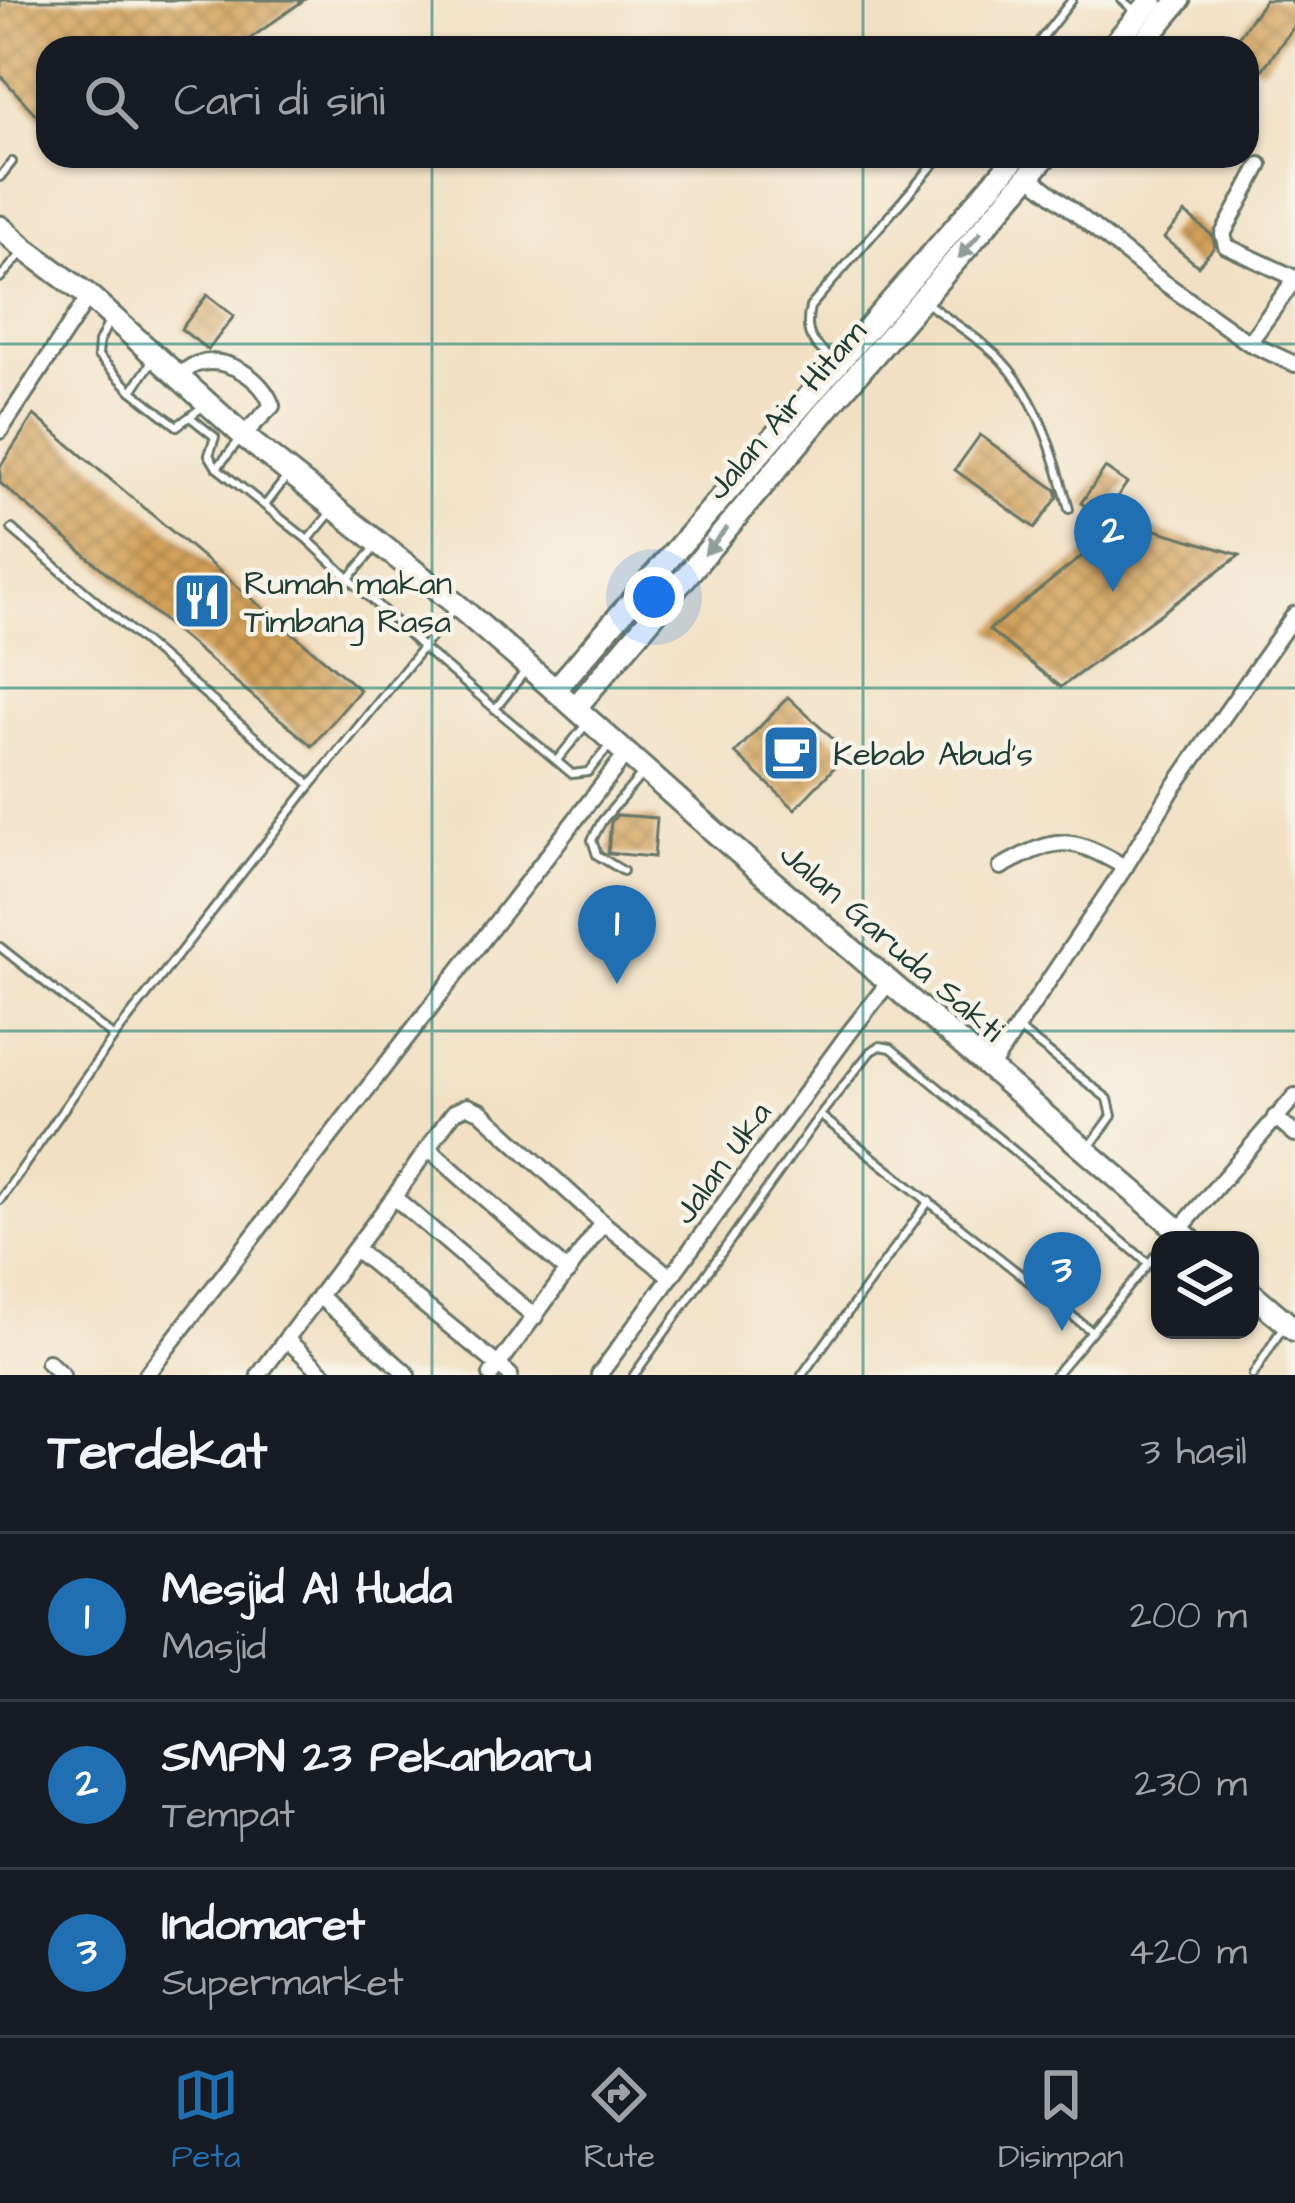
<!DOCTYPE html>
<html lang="id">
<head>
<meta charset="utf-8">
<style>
  :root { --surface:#171b24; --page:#242831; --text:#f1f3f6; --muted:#9ea1a6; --line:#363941; --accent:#1f6fb2 }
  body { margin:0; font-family:"Architects Daughter",sans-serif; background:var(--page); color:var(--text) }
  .controls { position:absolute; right:36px; bottom:36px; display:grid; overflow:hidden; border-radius:24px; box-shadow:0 3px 9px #0004 }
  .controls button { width:108px; height:108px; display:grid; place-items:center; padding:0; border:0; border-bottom:3px solid var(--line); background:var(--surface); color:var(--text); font:60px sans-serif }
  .you { position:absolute; left:654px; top:597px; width:42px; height:42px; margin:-30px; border:9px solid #fff; border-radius:50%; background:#1a73e8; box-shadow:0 0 0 18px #1a73e833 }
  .badge { display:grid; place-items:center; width:78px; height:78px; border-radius:50%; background:var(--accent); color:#fff; font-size:39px; font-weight:700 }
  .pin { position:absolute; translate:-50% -99px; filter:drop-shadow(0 3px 6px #0008) }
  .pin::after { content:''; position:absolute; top:63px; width:42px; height:36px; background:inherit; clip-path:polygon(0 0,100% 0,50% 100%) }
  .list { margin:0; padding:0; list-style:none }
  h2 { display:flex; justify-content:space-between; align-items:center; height:156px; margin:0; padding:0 48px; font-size:51px }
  h2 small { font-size:39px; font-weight:400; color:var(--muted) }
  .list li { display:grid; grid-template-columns:78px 1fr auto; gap:36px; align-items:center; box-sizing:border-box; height:168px; padding:0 48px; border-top:3px solid var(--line) }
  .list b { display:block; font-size:45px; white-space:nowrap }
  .list p { margin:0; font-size:39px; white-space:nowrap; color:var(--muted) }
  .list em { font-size:39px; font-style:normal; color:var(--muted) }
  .icon { flex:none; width:66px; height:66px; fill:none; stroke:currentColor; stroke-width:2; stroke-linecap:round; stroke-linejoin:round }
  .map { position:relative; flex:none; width:1295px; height:1375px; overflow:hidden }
  .search { position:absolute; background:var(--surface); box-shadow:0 3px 9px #0004; left:36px; right:36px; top:36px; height:132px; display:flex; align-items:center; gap:30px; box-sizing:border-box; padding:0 42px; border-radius:36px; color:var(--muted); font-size:45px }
  .sheet { height:660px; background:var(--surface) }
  nav { display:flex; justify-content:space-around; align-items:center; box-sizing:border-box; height:168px; border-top:3px solid var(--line); background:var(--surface); font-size:33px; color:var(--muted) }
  nav a { display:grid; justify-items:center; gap:6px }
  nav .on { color:var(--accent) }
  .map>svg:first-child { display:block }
</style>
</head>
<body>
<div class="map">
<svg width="1295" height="1375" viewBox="0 0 1295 1375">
  <defs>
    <pattern id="building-cross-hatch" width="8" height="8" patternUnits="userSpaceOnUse" patternTransform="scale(3)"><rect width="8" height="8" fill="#d3a058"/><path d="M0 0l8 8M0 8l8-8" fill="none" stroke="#ab844a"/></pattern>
  </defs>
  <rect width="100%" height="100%" fill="#f7f3e8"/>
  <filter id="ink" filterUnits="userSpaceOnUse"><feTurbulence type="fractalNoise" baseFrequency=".00833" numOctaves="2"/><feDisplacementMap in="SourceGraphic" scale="24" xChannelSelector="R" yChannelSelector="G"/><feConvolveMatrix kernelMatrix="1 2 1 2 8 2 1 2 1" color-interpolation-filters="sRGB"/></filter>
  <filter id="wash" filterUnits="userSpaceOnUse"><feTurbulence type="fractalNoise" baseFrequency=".004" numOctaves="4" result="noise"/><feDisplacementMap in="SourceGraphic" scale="48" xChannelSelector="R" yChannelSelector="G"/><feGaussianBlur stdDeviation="2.7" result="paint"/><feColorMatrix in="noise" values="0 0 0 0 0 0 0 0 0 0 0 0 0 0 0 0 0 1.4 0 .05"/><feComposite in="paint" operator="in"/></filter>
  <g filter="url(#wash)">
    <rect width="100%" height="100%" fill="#f1e0c3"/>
    <g id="blocks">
      <!-- building -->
      <g fill="url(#building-cross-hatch)">
        <path d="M0 0H304L237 48H48V128L0 75Z"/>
        <path d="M1265 0H1288L1295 5V25L1262 70 1247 60V48H1230Z"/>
        <path d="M1185 213 1212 235 1215 246 1198 266 1164 238Z"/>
        <path d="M207 295 234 316 208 350 181 329Z"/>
        <path d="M34 415 360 690 312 746 0 483V467Z"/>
        <path d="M980 435 1056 490 1058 497 1035 528 955 470Z"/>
        <path d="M1105 468 1127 483 1103 518 1081 503Z"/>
        <path d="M1126 521 1240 555 1061 687 989 630Z"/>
        <path d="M788 697 848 753 795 809 735 753Z"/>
        <path d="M617 815 657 818 654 857 608 853 611 822Z"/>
      </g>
    </g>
  </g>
  <g filter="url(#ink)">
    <use href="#blocks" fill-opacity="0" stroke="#687666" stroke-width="3"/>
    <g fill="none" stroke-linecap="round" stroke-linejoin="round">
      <defs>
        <g id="service">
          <path d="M1122 0 1138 13"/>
          <path d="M1034 48 1072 0"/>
          <path d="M0 177 12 162"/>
          <path d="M0 278 23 252"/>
          <path d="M926 302C948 320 984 341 1002 361 1039 400 1055 458 1069 509"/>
          <path d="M109 321 99 342 98 356 132 391"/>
          <path d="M153 360 132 391 177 426 201 408"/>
          <path d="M834 361C813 343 803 336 810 307L941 156"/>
          <path d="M190 417 215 437 209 455 217 468 308 540 421 646 572 774 588 772 611 744"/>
          <path d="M217 468 241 438"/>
          <path d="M266 504 286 478"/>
          <path d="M12 529 311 785 454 609"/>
          <path d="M308 540 333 510"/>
          <path d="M350 577 375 548"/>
          <path d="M495 709 527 669"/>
          <path d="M557 760 585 726"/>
          <path d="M623 871 597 855 592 840 602 821 643 773"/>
          <path d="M0 947 114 1037 310 786"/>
          <path d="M1020 1030 1108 1099 1112 1116 1090 1146"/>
          <path d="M821 1116 1090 1330"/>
          <path d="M0 1200 114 1037"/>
          <path d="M634 1375 820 1115 871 1051 880 1046 891 1048 1148 1263"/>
          <path d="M802 1375 929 1201"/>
          <path d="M1055 1375 1160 1250"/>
          <path d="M1253 1375 1283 1327"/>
        </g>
        <g id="minor">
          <path d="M1260 165 1223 234 1226 246 1295 278"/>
          <path d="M1029 176 1152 274 1249 343 1295 279"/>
          <path d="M1249 343 1295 364"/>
          <path d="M179 375C185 372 190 366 197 364 227 355 263 379 272 406L243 435"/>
          <path d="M0 431 89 296"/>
          <path d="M1001 867C1057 836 1069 835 1125 867"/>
          <path d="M990 1068 1125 867 1172 790 1295 614"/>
          <path d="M1275 1117 1295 1134"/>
          <path d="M429 1149 568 1272"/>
          <path d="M394 1197 535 1317"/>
          <path d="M1179 1230 1295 1096"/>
          <path d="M355 1249 510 1375"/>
          <path d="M319 1296 408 1375"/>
          <path d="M286 1339 325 1375"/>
          <path d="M48 1362 62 1375"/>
          <path d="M146 1375 627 753"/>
          <path d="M259 1375 394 1197 447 1121 454 1112 467 1106 480 1111 603 1223 671 1277"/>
          <path d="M491 1375 603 1223"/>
          <path d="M599 1375 849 1033 889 982"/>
        </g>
        <path id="primary" d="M0 227 25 249 89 296 246 438 457 605 555 690"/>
        <g id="trunk">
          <path d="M1111 48 1152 0"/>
          <path d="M1139 48 1179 0"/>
          <path d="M1017 156 555 690 717 834 1190 1240"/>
          <path d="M576 707 833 402 1046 156"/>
          <path d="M1250 1292 1295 1330"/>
        </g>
      </defs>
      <!-- service casing -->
      <use href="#service" stroke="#687666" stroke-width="12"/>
      <!-- minor casing -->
      <use href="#minor" stroke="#687666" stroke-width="20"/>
      <!-- primary casing -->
      <use href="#primary" stroke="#687666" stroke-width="27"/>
      <!-- trunk casing -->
      <use href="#trunk" stroke="#687666" stroke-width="27"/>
      <!-- service -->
      <use href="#service" stroke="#fff" stroke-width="6"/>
      <!-- minor -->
      <use href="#minor" stroke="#fff" stroke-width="14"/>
      <!-- primary -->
      <use href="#primary" stroke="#fff" stroke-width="21"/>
      <!-- trunk -->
      <use href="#trunk" stroke="#fff" stroke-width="21"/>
    </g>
    <!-- one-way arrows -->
    <defs><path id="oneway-solid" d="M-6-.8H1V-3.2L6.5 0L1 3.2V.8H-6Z" transform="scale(3)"/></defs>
    <g fill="#8f9e9a">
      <use href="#oneway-solid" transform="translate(970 245) rotate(130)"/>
      <use href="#oneway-solid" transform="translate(716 541) rotate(130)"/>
    </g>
  </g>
  <!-- grid -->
  <path fill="none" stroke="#0f766e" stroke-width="3" stroke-opacity="0.55" d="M432 0V48M863 0V48M432 156V1375M863 156V1375M0 344H1295M0 688H1295M0 1031H1295"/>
  <!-- icons -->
  <defs>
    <symbol id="restaurant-square" viewBox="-11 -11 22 22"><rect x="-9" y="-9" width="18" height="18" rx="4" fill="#1f6fb2" stroke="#f7f3e8"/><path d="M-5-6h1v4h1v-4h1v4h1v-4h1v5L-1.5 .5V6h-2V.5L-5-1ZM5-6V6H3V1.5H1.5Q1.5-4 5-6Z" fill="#fff"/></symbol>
    <symbol id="cafe-square" viewBox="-11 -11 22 22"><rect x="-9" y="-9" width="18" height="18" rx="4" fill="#1f6fb2" stroke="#f7f3e8"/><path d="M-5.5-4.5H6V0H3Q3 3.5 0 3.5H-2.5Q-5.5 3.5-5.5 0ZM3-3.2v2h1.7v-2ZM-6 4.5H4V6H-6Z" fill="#fff"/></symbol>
  </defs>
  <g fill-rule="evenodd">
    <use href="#restaurant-square" x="169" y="568" width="66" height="66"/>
    <use href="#cafe-square" x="758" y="720" width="66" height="66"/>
  </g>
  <g text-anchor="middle" stroke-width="9" stroke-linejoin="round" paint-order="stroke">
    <!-- street labels -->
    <g font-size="33" fill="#1f3d34" stroke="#f7f3e8">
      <text transform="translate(785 409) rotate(-49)" y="12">Jalan Air Hitam</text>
      <text transform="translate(893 941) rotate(41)" y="12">Jalan Garuda Sakti</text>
      <text transform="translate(721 1162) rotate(-54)" y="12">Jalan Uka</text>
    </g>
    <!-- poi labels -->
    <g font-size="33" fill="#1f3d34" stroke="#f7f3e8" text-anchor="start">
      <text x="244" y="594">Rumah makan<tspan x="244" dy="38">Timbang Rasa</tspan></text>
      <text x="833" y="765">Kebab Abud's</text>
    </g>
  </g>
</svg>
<div class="controls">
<button><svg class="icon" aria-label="layers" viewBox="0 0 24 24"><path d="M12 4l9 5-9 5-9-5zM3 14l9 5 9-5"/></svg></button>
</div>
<div class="you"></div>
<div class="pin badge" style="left:617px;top:984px">1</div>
<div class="pin badge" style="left:1113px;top:592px">2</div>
<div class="pin badge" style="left:1062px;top:1331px">3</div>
<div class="search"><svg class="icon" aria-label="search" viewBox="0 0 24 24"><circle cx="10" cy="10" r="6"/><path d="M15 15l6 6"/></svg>Cari di sini</div>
</div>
<section class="sheet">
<h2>Terdekat<small>3 hasil</small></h2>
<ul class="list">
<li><span class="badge">1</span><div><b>Mesjid Al Huda</b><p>Masjid</p></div><em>200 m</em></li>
<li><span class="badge">2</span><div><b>SMPN 23 Pekanbaru</b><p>Tempat</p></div><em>230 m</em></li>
<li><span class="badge">3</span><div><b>Indomaret</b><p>Supermarket</p></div><em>420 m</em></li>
</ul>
</section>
<nav>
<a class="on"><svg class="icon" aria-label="map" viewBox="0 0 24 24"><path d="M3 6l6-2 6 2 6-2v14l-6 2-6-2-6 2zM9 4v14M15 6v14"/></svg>Peta</a>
<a><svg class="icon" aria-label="directions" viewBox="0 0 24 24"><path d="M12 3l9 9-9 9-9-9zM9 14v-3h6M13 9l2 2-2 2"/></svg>Rute</a>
<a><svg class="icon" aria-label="saved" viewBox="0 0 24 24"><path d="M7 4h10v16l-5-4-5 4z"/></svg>Disimpan</a>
</nav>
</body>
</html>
